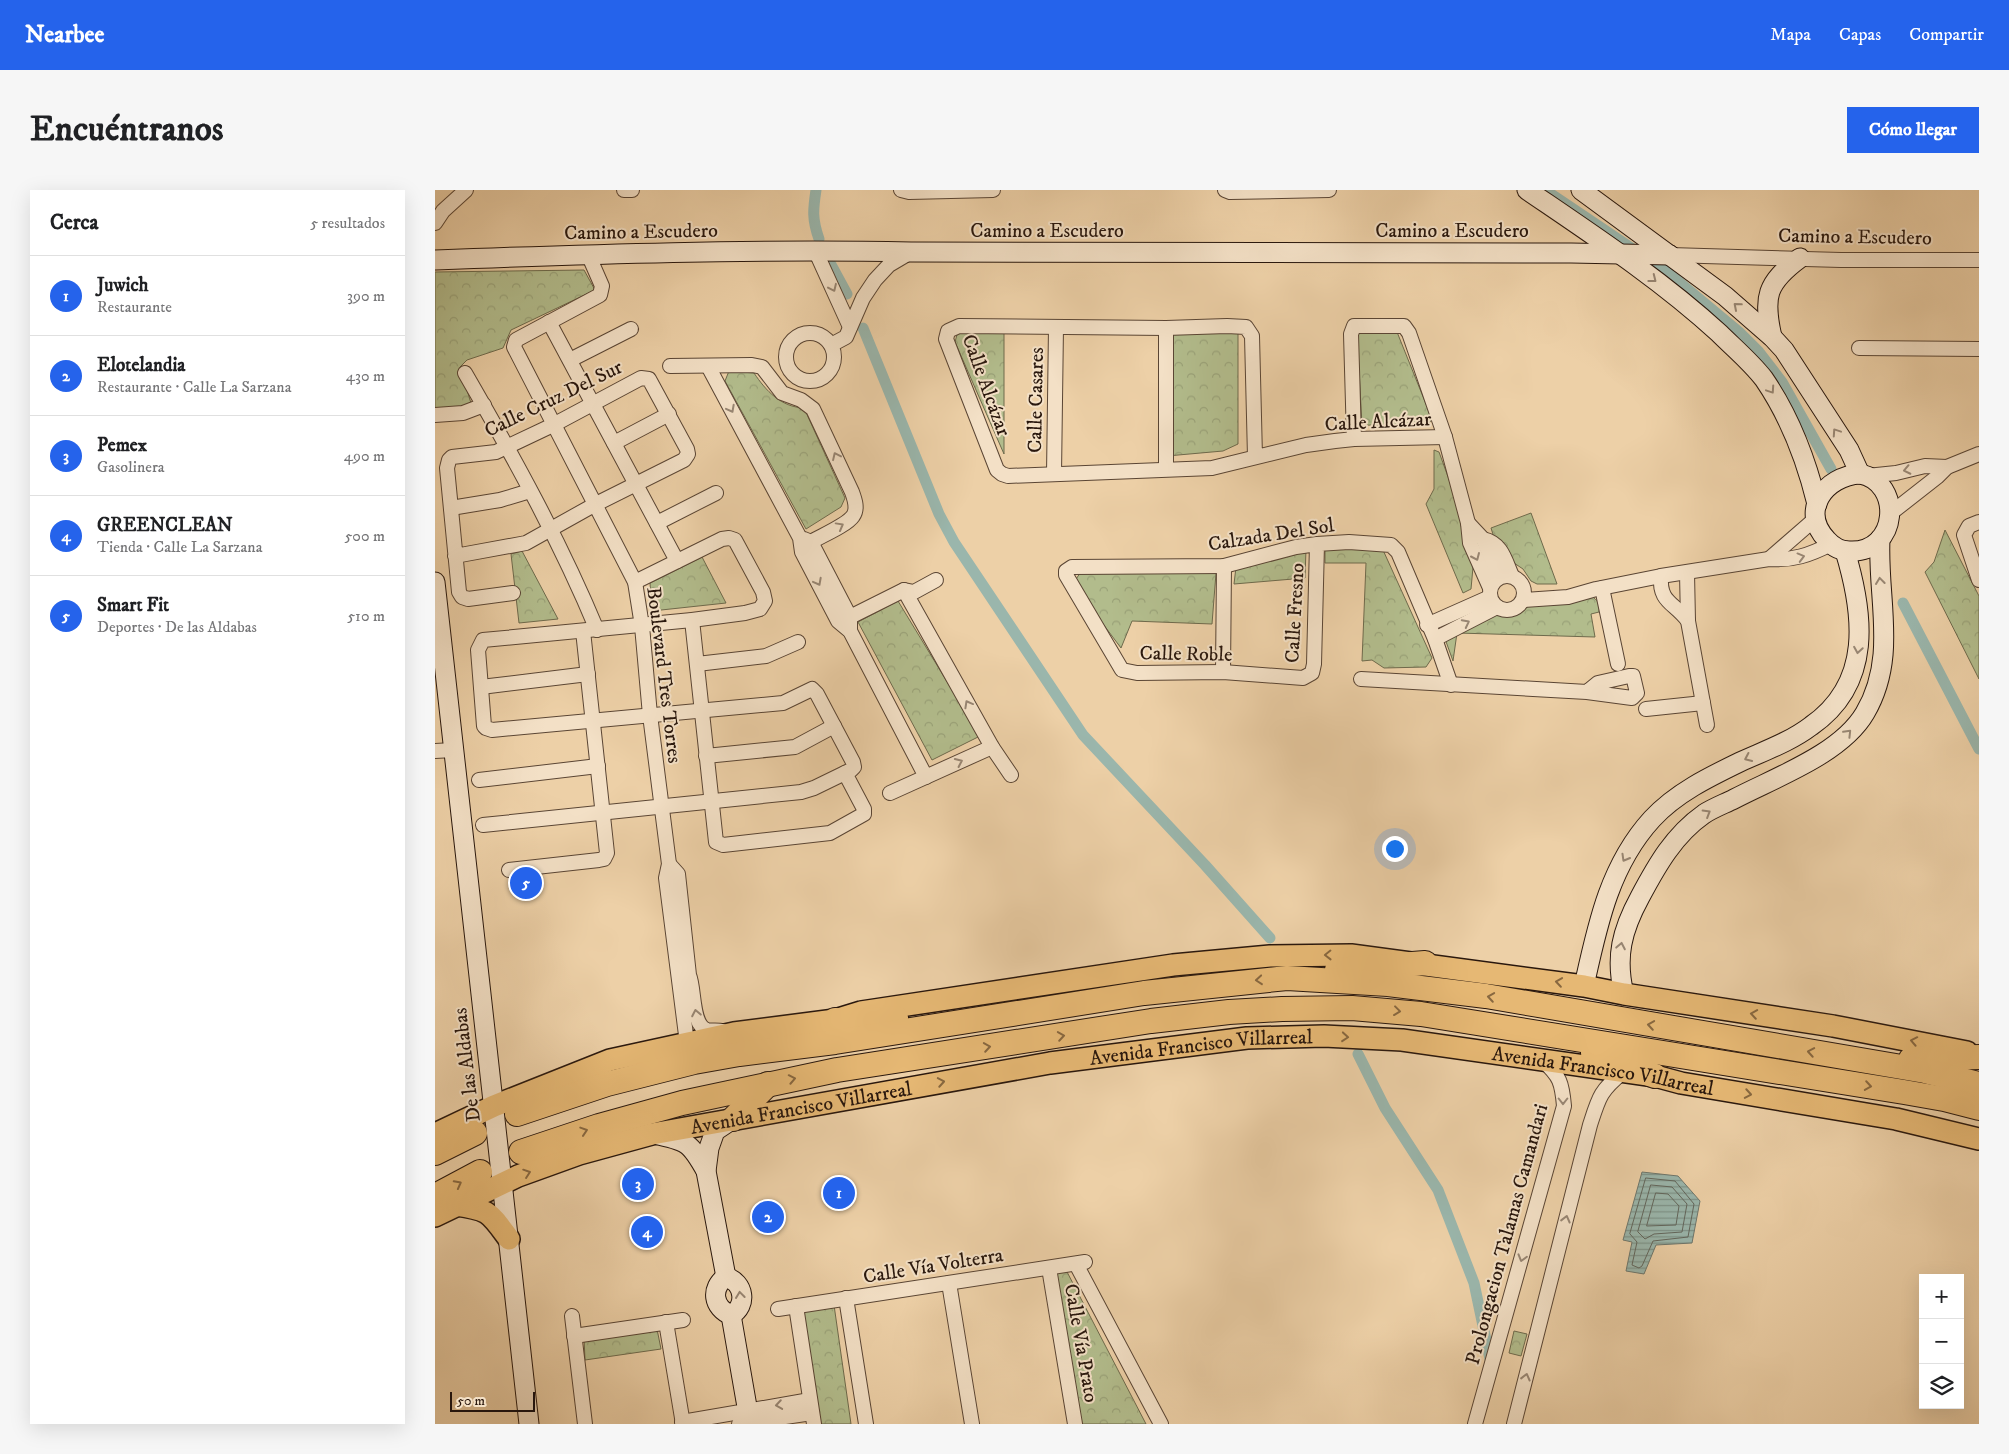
<!DOCTYPE html>
<html lang="es">
<head>
<meta charset="utf-8">
<style>
  :root { --surface:#fff; --page:#f6f6f6; --text:#202124; --muted:#757577; --line:#e0e0e0; --accent:#2563eb }
  body { margin:0; font-family:"IM FELL DW Pica",serif; background:var(--page); color:var(--text) }
  .controls { position:absolute; right:15px; bottom:15px; display:grid; overflow:hidden; border-radius:0px; box-shadow:0 5px 20px #0002 }
  .controls button { width:45px; height:45px; display:grid; place-items:center; padding:0; border:0; border-bottom:1px solid var(--line); background:var(--surface); color:var(--text); font:25px sans-serif }
  .scale { position:absolute; left:15px; bottom:12px; width:85px; box-sizing:border-box; padding-left:5px; border:2px solid #29170d; border-top:0; font-size:14px; line-height:18px; white-space:nowrap; color:#29170d; -webkit-text-stroke:4px #f3e0c6; paint-order:stroke }
  .you { position:absolute; left:959px; top:658px; width:18px; height:18px; margin:-12px; border:4px solid #fff; border-radius:50%; background:#1a73e8; box-shadow:0 0 0 8px #1a73e833 }
  .badge { display:grid; place-items:center; width:32px; height:32px; border-radius:50%; background:var(--accent); color:#fff; font-size:16px; font-weight:700 }
  .pin { position:absolute; translate:-50% -50%; border:2px solid #fff; box-shadow:0 1px 5px #0006 }
  .list { margin:0; padding:0; list-style:none }
  h2 { display:flex; justify-content:space-between; align-items:center; height:65px; margin:0; padding:0 20px; font-size:21px }
  h2 small { font-size:16px; font-weight:400; color:var(--muted) }
  .list li { display:grid; grid-template-columns:32px 1fr auto; gap:15px; align-items:center; box-sizing:border-box; height:80px; padding:0 20px; border-top:1px solid var(--line) }
  .list b { display:block; font-size:19px; white-space:nowrap }
  .list p { margin:0; font-size:16px; white-space:nowrap; color:var(--muted) }
  .list em { font-size:16px; font-style:normal; color:var(--muted) }
  .icon { flex:none; width:28px; height:28px; fill:none; stroke:currentColor; stroke-width:2; stroke-linecap:round; stroke-linejoin:round }
  .map { position:relative; flex:none; width:1544px; height:1234px; overflow:hidden; border-radius:0px }
  header { display:flex; align-items:center; gap:30px; box-sizing:border-box; height:70px; padding:0 25px; background:var(--accent); color:#fff }
  header strong { font-size:24px }
  nav { display:flex; gap:28px; margin-inline-start:auto; font-size:18px }
  .intro { display:flex; align-items:center; justify-content:space-between; box-sizing:border-box; height:120px; padding:0 30px }
  h1 { margin:0; font-size:35px }
  .button { padding:12px 22px; border-radius:0px; background:var(--accent); color:#fff; font-size:18px; font-weight:700 }
  main { display:flex; gap:30px; padding:0 30px }
  aside { flex:1; background:var(--surface); border-radius:0px; box-shadow:0 5px 20px #0002 }
  .map>svg:first-child { display:block }
</style>
</head>
<body>
<header>
<strong>Nearbee</strong>
<nav><a>Mapa</a><a>Capas</a><a>Compartir</a></nav>
</header>
<div class="intro"><h1>Encuéntranos</h1><a class="button">Cómo llegar</a></div>
<main>
<aside>
<h2>Cerca<small>5 resultados</small></h2>
<ul class="list">
<li><span class="badge">1</span><div><b>Juwich</b><p>Restaurante</p></div><em>390 m</em></li>
<li><span class="badge">2</span><div><b>Elotelandia</b><p>Restaurante · Calle La Sarzana</p></div><em>430 m</em></li>
<li><span class="badge">3</span><div><b>Pemex</b><p>Gasolinera</p></div><em>490 m</em></li>
<li><span class="badge">4</span><div><b>GREENCLEAN</b><p>Tienda · Calle La Sarzana</p></div><em>500 m</em></li>
<li><span class="badge">5</span><div><b>Smart Fit</b><p>Deportes · De las Aldabas</p></div><em>510 m</em></li>
</ul>
</aside>
<div class="map">
<svg width="1544" height="1234" viewBox="0 0 1544 1234">
  <defs>
    <pattern id="park-crowns" width="20" height="18" patternUnits="userSpaceOnUse" patternTransform="scale(1.25)"><rect width="20" height="18" fill="#b2bc8c"/><path d="M2 6a3 3 0 1 1 6 0M12 15a3 3 0 1 1 6 0" fill="none" stroke="#99a178"/></pattern>
    <pattern id="water-rules" width="6" height="5" patternUnits="userSpaceOnUse" patternTransform="scale(1.25)"><rect width="6" height="5" fill="#9ab6ac"/><path d="M0 2.5h6" fill="none" stroke="#7e938a"/></pattern>
  </defs>
  <rect width="100%" height="100%" fill="#edd0a7"/>
  <filter id="stains"><feTurbulence type="fractalNoise" baseFrequency=".004" numOctaves="4"/><feColorMatrix values="0 0 0 0 .2 0 0 0 0 .09 0 0 0 0 .02 0 0 0 .5 -.17"/></filter>
  <radialGradient id="worn" r=".72"><stop offset=".6" stop-color="#630" stop-opacity="0"/><stop offset="1" stop-color="#630" stop-opacity=".3"/></radialGradient>
  <!-- park -->
  <g fill="url(#park-crowns)" stroke="#6e6a4c">
    <path d="M149 80 160 100 76 140 68 158 32 170 25 177 36 213 27 217 0 218V82Z"/>
    <path d="M523 141 569 143V264L520 152Z"/>
    <path d="M733 141H803V254L788 261 732 266Z"/>
    <path d="M922 142H962L997 229 992 236 927 235Z"/>
    <path d="M294 181 319 183C331 201 346 217 369 218L410 308 406 317 371 339 290 191Z"/>
    <path d="M999 260 1004 262 1043 369 1038 377 1036 399 1028 403 991 314 999 299Z"/>
    <path d="M1096 323 1122 394H1102L1096 391 1088 379 1079 373 1066 370 1056 338Z"/>
    <path d="M1510 340 1544 406V489L1490 382 1499 372Z"/>
    <path d="M890 358 948 360 997 468 991 477 949 478 937 470 927 471 931 373H890Z"/>
    <path d="M871 359 870 388 799 394 801 377Z"/>
    <path d="M87 361 123 429 84 433 76 364Z"/>
    <path d="M267 367 291 413 217 421 215 393Z"/>
    <path d="M645 383H781L777 434 697 431 686 458 638 394Z"/>
    <path d="M1156 406C1163 410 1165 414 1164 422L1156 424 1160 447 1022 443 1018 471 1009 446 1061 420 1078 421 1087 415 1139 412Z"/>
    <path d="M463 411 545 546 497 570 423 432Z"/>
    <path d="M630 1078 711 1234H645L621 1079Z"/>
    <path d="M399 1115 416 1234H386L365 1119Z"/>
    <path d="M221 1134 226 1159 150 1170 149 1147Z"/>
    <path d="M1079 1141 1092 1144 1086 1166 1074 1163Z"/>
  </g>
  <!-- water -->
  <path fill="url(#water-rules)" stroke="#6d766c" d="M1207 982 1243 986 1265 1011 1257 1053 1221 1055 1209 1084 1191 1081 1197 1052 1188 1050Z"/>
  <g fill="none" stroke-linecap="round" stroke-linejoin="round">
    <!-- shore -->
    <g stroke="#62665c" stroke-width="1">
      <path d="M1211 988 1240 991 1259 1014 1253 1047 1218 1051 1207 1076 1204 1078 1197 1075 1202 1052 1195 1044Z"/>
      <path d="M1216 995 1237 997 1252 1014 1247 1042 1219 1044 1210 1049 1203 1042Z"/>
      <path d="M1221 1003 1233 1004 1244 1016 1241 1035 1212 1036Z"/>
    </g>
    <!-- canal -->
    <g stroke="#9ab6ac" stroke-width="11">
      <path d="M381 0C378 20 377 29 384 49"/>
      <path d="M1110 0 1232 82 1304 142 1324 162 1347 192 1396 279"/>
      <path d="M393 69 412 104"/>
      <path d="M428 138 504 324 519 352 648 545 770 675 835 748"/>
      <path d="M1468 413 1544 559"/>
      <path d="M923 864 950 918 1003 1000 1039 1093 1055 1169"/>
    </g>
    <defs>
      <g id="street">
        <path d="M189 0H197"/>
        <path d="M466 0 474 2 558 0"/>
        <path d="M790 0 795 2 894 0"/>
        <path d="M0 33 8 21 31 0"/>
        <path d="M380 60 415 137"/>
        <path d="M153 64 167 96 165 105 81 150 79 157 200 392 207 436 215 525 234 674 231 688 252 853"/>
        <path d="M1235 65 1406 70H1544"/>
        <path d="M114 132 242 371"/>
        <circle cx="375" cy="167" r="24"/>
        <path d="M396 155 411 147 428 108 440 90 454 75 476 62"/>
        <path d="M1424 158 1544 159"/>
        <path d="M135 170 196 139"/>
        <path d="M235 176 317 175 327 177 347 203 366 210 378 219 417 302C420 310 423 319 418 326 412 335 386 346 376 352"/>
        <path d="M273 176 365 348 367 362 403 431 415 441 491 587"/>
        <path d="M30 183C78 266 125 351 162 440"/>
        <path d="M0 225 28 223 49 215"/>
        <path d="M919 249 916 144 919 136H969L974 143 1010 247 1033 333 1035 353 1055 398"/>
        <path d="M179 253 234 224"/>
        <path d="M820 267 817 146 811 137 792 136 731 138 524 136 513 141 511 149 562 280 567 284 573 286 777 278 871 255 900 251 919 249 1010 247"/>
        <path d="M731 279V138"/>
        <path d="M619 284 621 137"/>
        <path d="M1432 286 1461 283 1490 276 1512 277"/>
        <path d="M16 318 65 310 95 301"/>
        <path d="M1456 323 1502 287 1512 277 1544 264"/>
        <path d="M1544 332 1534 336 1529 345 1544 390"/>
        <path d="M222 333 281 303"/>
        <path d="M1033 333 1048 349 1064 387"/>
        <path d="M369 349 376 352 415 427V441"/>
        <path d="M1048 349C1067 353 1070 370 1077 386"/>
        <path d="M882 354 879 474 877 483 868 488 788 482 702 483 687 480 631 385V381L637 377 789 376 861 357 882 354 914 352 956 355 963 362 1000 449 1016 495"/>
        <path d="M20 366 91 353 159 315 249 270 253 264 252 259 214 189 206 188 118 235 61 262 17 267 14 270 12 278 24 402 27 407 33 409 78 403"/>
        <path d="M1334 369 1380 329"/>
        <path d="M1252 383 1253 431"/>
        <circle cx="1072" cy="403" r="17"/>
        <path d="M1226 386C1224 413 1239 412 1253 431L1272 535"/>
        <path d="M1167 398 1183 474"/>
        <path d="M469 400 557 557 576 585"/>
        <path d="M1088 410 1133 407 1161 399 1226 386 1334 369C1357 371 1375 365 1396 354"/>
        <path d="M415 427 469 400 479 402 501 390"/>
        <path d="M257 430 281 652 288 655 395 643 429 624V619L410 583"/>
        <path d="M992 435 1055 407"/>
        <path d="M1000 449 1062 417"/>
        <path d="M262 474 331 466 363 452"/>
        <path d="M788 482 789 376"/>
        <path d="M926 489 1152 502 1197 508 1202 503 1198 486H1194L1163 493 1152 502"/>
        <path d="M46 497 153 484"/>
        <path d="M1211 519 1268 513"/>
        <path d="M0 561 18 560"/>
        <path d="M271 566 360 557 399 536"/>
        <path d="M44 590 163 576"/>
        <path d="M455 603 557 557"/>
        <path d="M48 635 366 602 379 598 416 580 419 577 418 572 382 504 377 499 348 513 57 540 51 538 49 536 43 460 48 450 257 430 310 423 325 419 330 411 328 402 300 350 294 348 287 349 200 392"/>
        <path d="M234 674 243 684 254 785C260 799 256 835 272 840 277 841 283 840 288 841"/>
        <path d="M74 680 164 670 169 669 172 663 148 441"/>
        <path d="M641 1074 726 1234"/>
        <path d="M614 1078 640 1234"/>
        <path d="M514 1093 537 1234"/>
        <path d="M411 1108 431 1234"/>
        <path d="M361 1116 379 1234"/>
        <path d="M343 1119 650 1072"/>
        <path d="M137 1126 150 1234"/>
        <path d="M231 1132 248 1234"/>
        <path d="M139 1146 248 1130"/>
        <path d="M247 1232 375 1210"/>
        <path d="M304 1234 377 1223"/>
        <path d="M1040 1234 1129 916C1127 893 1125 886 1108 871"/>
        <path d="M1079 1234 1155 935C1164 907 1165 901 1188 882"/>
      </g>
      <g id="secondary">
        <path d="M1092 0C1158 45 1225 89 1284 143 1299 158 1316 172 1329 189 1355 227 1371 269 1382 314"/>
        <path d="M1146 0 1290 106 1337 147 1349 160 1414 260 1425 284"/>
        <path d="M0 70C159 64 317 59 476 62L1136 63 1235 65"/>
        <path d="M1337 147C1328 107 1331 93 1365 68"/>
        <path d="M1425 284C1468 292 1464 363 1415 361 1406 361 1398 357 1392 350 1364 321 1390 286 1425 284Z"/>
        <path d="M0 392 94 1234"/>
        <path d="M1149 796C1162 737 1174 676 1217 629 1241 603 1274 587 1305 572 1329 561 1355 552 1376 536 1438 493 1429 424 1410 361"/>
        <path d="M1189 804C1180 767 1187 740 1205 707 1222 675 1239 645 1269 624 1278 618 1289 614 1299 609 1341 587 1406 564 1430 523 1463 467 1442 409 1445 349"/>
        <path d="M219 944C252 951 255 952 271 981"/>
        <path d="M291 1087 271 981 274 958 280 941 298 929"/>
        <path d="M291 1087C309 1092 313 1116 296 1125"/>
        <path d="M291 1087C275 1098 278 1118 296 1125"/>
        <path d="M296 1125 315 1234"/>
      </g>
      <g id="primary">
        <path d="M0 944 59 916 175 870 299 843 400 830 426 822 738 775 835 766 916 765 1149 796 1189 804 1398 836 1532 862"/>
        <path d="M21 1015C55 1020 54 1022 74 1049"/>
        <path id="s1" d="M0 1026 83 986 144 964 217 944 615 873 812 848 889 846 967 850 1220 886 1246 893 1461 929 1544 949"/>
      </g>
      <g id="highway">
        <path d="M902 780 990 773"/>
        <path d="M400 830 431 831 461 828"/>
        <path d="M1158 863 1220 886"/>
        <path d="M1476 869 1544 867"/>
        <path d="M82 924 172 894 259 872 304 864 400 852 709 803 852 788 953 794 1051 806 1490 881 1544 894"/>
        <path d="M298 929 333 894"/>
        <path d="M86 962 164 936 247 913 402 880 716 831 794 822 847 819 917 818 986 824 1469 902 1509 909 1544 918"/>
        <path d="M0 963 40 943"/>
        <path d="M0 1006 45 982"/>
      </g>
    </defs>
    <!-- street casing -->
    <use href="#street" stroke="#5a4534" stroke-width="16"/>
    <!-- secondary casing -->
    <use href="#secondary" stroke="#29170d" stroke-width="21"/>
    <!-- primary casing -->
    <use href="#primary" stroke="#29170d" stroke-width="24"/>
    <!-- highway casing -->
    <use href="#highway" stroke="#29170d" stroke-width="26"/>
    <!-- street -->
    <use href="#street" stroke="#f3e0c6" stroke-width="14"/>
    <!-- secondary -->
    <use href="#secondary" stroke="#f3e0c6" stroke-width="19"/>
    <!-- primary -->
    <use href="#primary" stroke="#e6b874" stroke-width="21"/>
    <!-- highway -->
    <use href="#highway" stroke="#e6b874" stroke-width="24"/>
  </g>
  <!-- one-way arrows -->
  <defs><path id="oneway-chevron" d="M-2-3.5L2.5 0L-2 3.5" fill="none" stroke-width="1.6" stroke-linecap="round" stroke-linejoin="round" transform="scale(1.25)"/></defs>
  <g stroke="#988673">
    <use href="#oneway-chevron" transform="translate(1218 89) rotate(38)"/>
    <use href="#oneway-chevron" transform="translate(398 98) rotate(65)"/>
    <use href="#oneway-chevron" transform="translate(1302 116) rotate(-139)"/>
    <use href="#oneway-chevron" transform="translate(1336 200) rotate(56)"/>
    <use href="#oneway-chevron" transform="translate(296 219) rotate(62)"/>
    <use href="#oneway-chevron" transform="translate(1401 242) rotate(-124)"/>
    <use href="#oneway-chevron" transform="translate(401 266) rotate(-115)"/>
    <use href="#oneway-chevron" transform="translate(1472 280) rotate(168)"/>
    <use href="#oneway-chevron" transform="translate(405 336) rotate(-29)"/>
    <use href="#oneway-chevron" transform="translate(1041 367) rotate(66)"/>
    <use href="#oneway-chevron" transform="translate(1366 367) rotate(-15)"/>
    <use href="#oneway-chevron" transform="translate(1445 391) rotate(-97)"/>
    <use href="#oneway-chevron" transform="translate(383 392) rotate(62)"/>
    <use href="#oneway-chevron" transform="translate(1031 433) rotate(-27)"/>
    <use href="#oneway-chevron" transform="translate(1423 460) rotate(99)"/>
    <use href="#oneway-chevron" transform="translate(533 514) rotate(-119)"/>
    <use href="#oneway-chevron" transform="translate(1413 543) rotate(-46)"/>
    <use href="#oneway-chevron" transform="translate(1313 568) rotate(155)"/>
    <use href="#oneway-chevron" transform="translate(524 572) rotate(-25)"/>
    <use href="#oneway-chevron" transform="translate(1272 623) rotate(-31)"/>
    <use href="#oneway-chevron" transform="translate(1190 668) rotate(120)"/>
    <use href="#oneway-chevron" transform="translate(1186 756) rotate(-79)"/>
    <use href="#oneway-chevron" transform="translate(261 823) rotate(-101)"/>
    <use href="#oneway-chevron" transform="translate(1128 911) rotate(90)"/>
    <use href="#oneway-chevron" transform="translate(1131 1029) rotate(-76)"/>
    <use href="#oneway-chevron" transform="translate(1087 1068) rotate(106)"/>
    <use href="#oneway-chevron" transform="translate(305 1105) rotate(-97)"/>
    <use href="#oneway-chevron" transform="translate(1091 1187) rotate(-76)"/>
    <use href="#oneway-chevron" transform="translate(344 1215) rotate(171)"/>
  </g>
  <g stroke="#886840">
    <use href="#oneway-chevron" transform="translate(893 765) rotate(179)"/>
    <use href="#oneway-chevron" transform="translate(824 790) rotate(175)"/>
    <use href="#oneway-chevron" transform="translate(1124 792) rotate(-172)"/>
    <use href="#oneway-chevron" transform="translate(1056 807) rotate(-171)"/>
    <use href="#oneway-chevron" transform="translate(962 821) rotate(7)"/>
    <use href="#oneway-chevron" transform="translate(1319 824) rotate(-171)"/>
    <use href="#oneway-chevron" transform="translate(1216 835) rotate(-171)"/>
    <use href="#oneway-chevron" transform="translate(626 846) rotate(-9)"/>
    <use href="#oneway-chevron" transform="translate(910 847) rotate(5)"/>
    <use href="#oneway-chevron" transform="translate(1479 851) rotate(-169)"/>
    <use href="#oneway-chevron" transform="translate(552 857) rotate(-9)"/>
    <use href="#oneway-chevron" transform="translate(1376 862) rotate(-170)"/>
    <use href="#oneway-chevron" transform="translate(357 889) rotate(-11)"/>
    <use href="#oneway-chevron" transform="translate(506 892) rotate(-10)"/>
    <use href="#oneway-chevron" transform="translate(1433 896) rotate(9)"/>
    <use href="#oneway-chevron" transform="translate(1313 904) rotate(10)"/>
    <use href="#oneway-chevron" transform="translate(149 941) rotate(-18)"/>
    <use href="#oneway-chevron" transform="translate(92 983) rotate(-19)"/>
    <use href="#oneway-chevron" transform="translate(23 994) rotate(-28)"/>
  </g>
  <g text-anchor="middle" stroke-width="4" stroke-linejoin="round" paint-order="stroke">
    <!-- street labels -->
    <g font-size="20" fill="#29170d" stroke="#f3e0c6">
      <text x="612" y="47">Camino a Escudero</text>
      <text x="1017" y="47">Camino a Escudero</text>
      <text transform="translate(206 41) rotate(-1)" y="7">Camino a Escudero</text>
      <text transform="translate(1420 46) rotate(1)" y="7">Camino a Escudero</text>
      <text transform="translate(552 195) rotate(70)" y="7">Calle Alcázar</text>
      <text transform="translate(118 208) rotate(-26)" y="7">Calle Cruz Del Sur</text>
      <text transform="translate(600 210) rotate(-89)" y="7">Calle Casares</text>
      <text transform="translate(943 231) rotate(-3)" y="7">Calle Alcázar</text>
      <text transform="translate(836 344) rotate(-9)" y="7">Calzada Del Sol</text>
      <text transform="translate(859 423) rotate(-87)" y="7">Calle Fresno</text>
      <text transform="translate(751 463) rotate(1)" y="7">Calle Roble</text>
      <text transform="translate(230 485) rotate(83)" y="7">Boulevard Tres Torres</text>
      <text dy="7" stroke="none"><textPath href="#s1" startOffset="789">Avenida Francisco Villarreal</textPath></text>
      <text transform="translate(31 875) rotate(-97)" y="7">De las Aldabas</text>
      <text dy="7" stroke="none"><textPath href="#s1" startOffset="1194">Avenida Francisco Villarreal</textPath></text>
      <text dy="7" stroke="none"><textPath href="#s1" startOffset="384">Avenida Francisco Villarreal</textPath></text>
      <text transform="translate(1071 1044) rotate(-75)" y="7">Prolongacion Talamas Camandari</text>
      <text transform="translate(498 1075) rotate(-9)" y="7">Calle Vía Volterra</text>
      <text transform="translate(647 1153) rotate(80)" y="7">Calle Vía Prato</text>
    </g>
  </g>
  <rect width="100%" height="100%" filter="url(#stains)"/>
  <rect width="100%" height="100%" fill="url(#worn)"/>
</svg>
<div class="controls">
<button>+</button>
<button>−</button>
<button><svg class="icon" aria-label="layers" viewBox="0 0 24 24"><path d="M12 4l9 5-9 5-9-5zM3 14l9 5 9-5"/></svg></button>
</div>
<div class="scale">50 m</div>
<div class="you"></div>
<div class="pin badge" style="left:404px;top:1003px">1</div>
<div class="pin badge" style="left:333px;top:1027px">2</div>
<div class="pin badge" style="left:203px;top:994px">3</div>
<div class="pin badge" style="left:212px;top:1042px">4</div>
<div class="pin badge" style="left:91px;top:693px">5</div>
</div>
</main>
</body>
</html>
